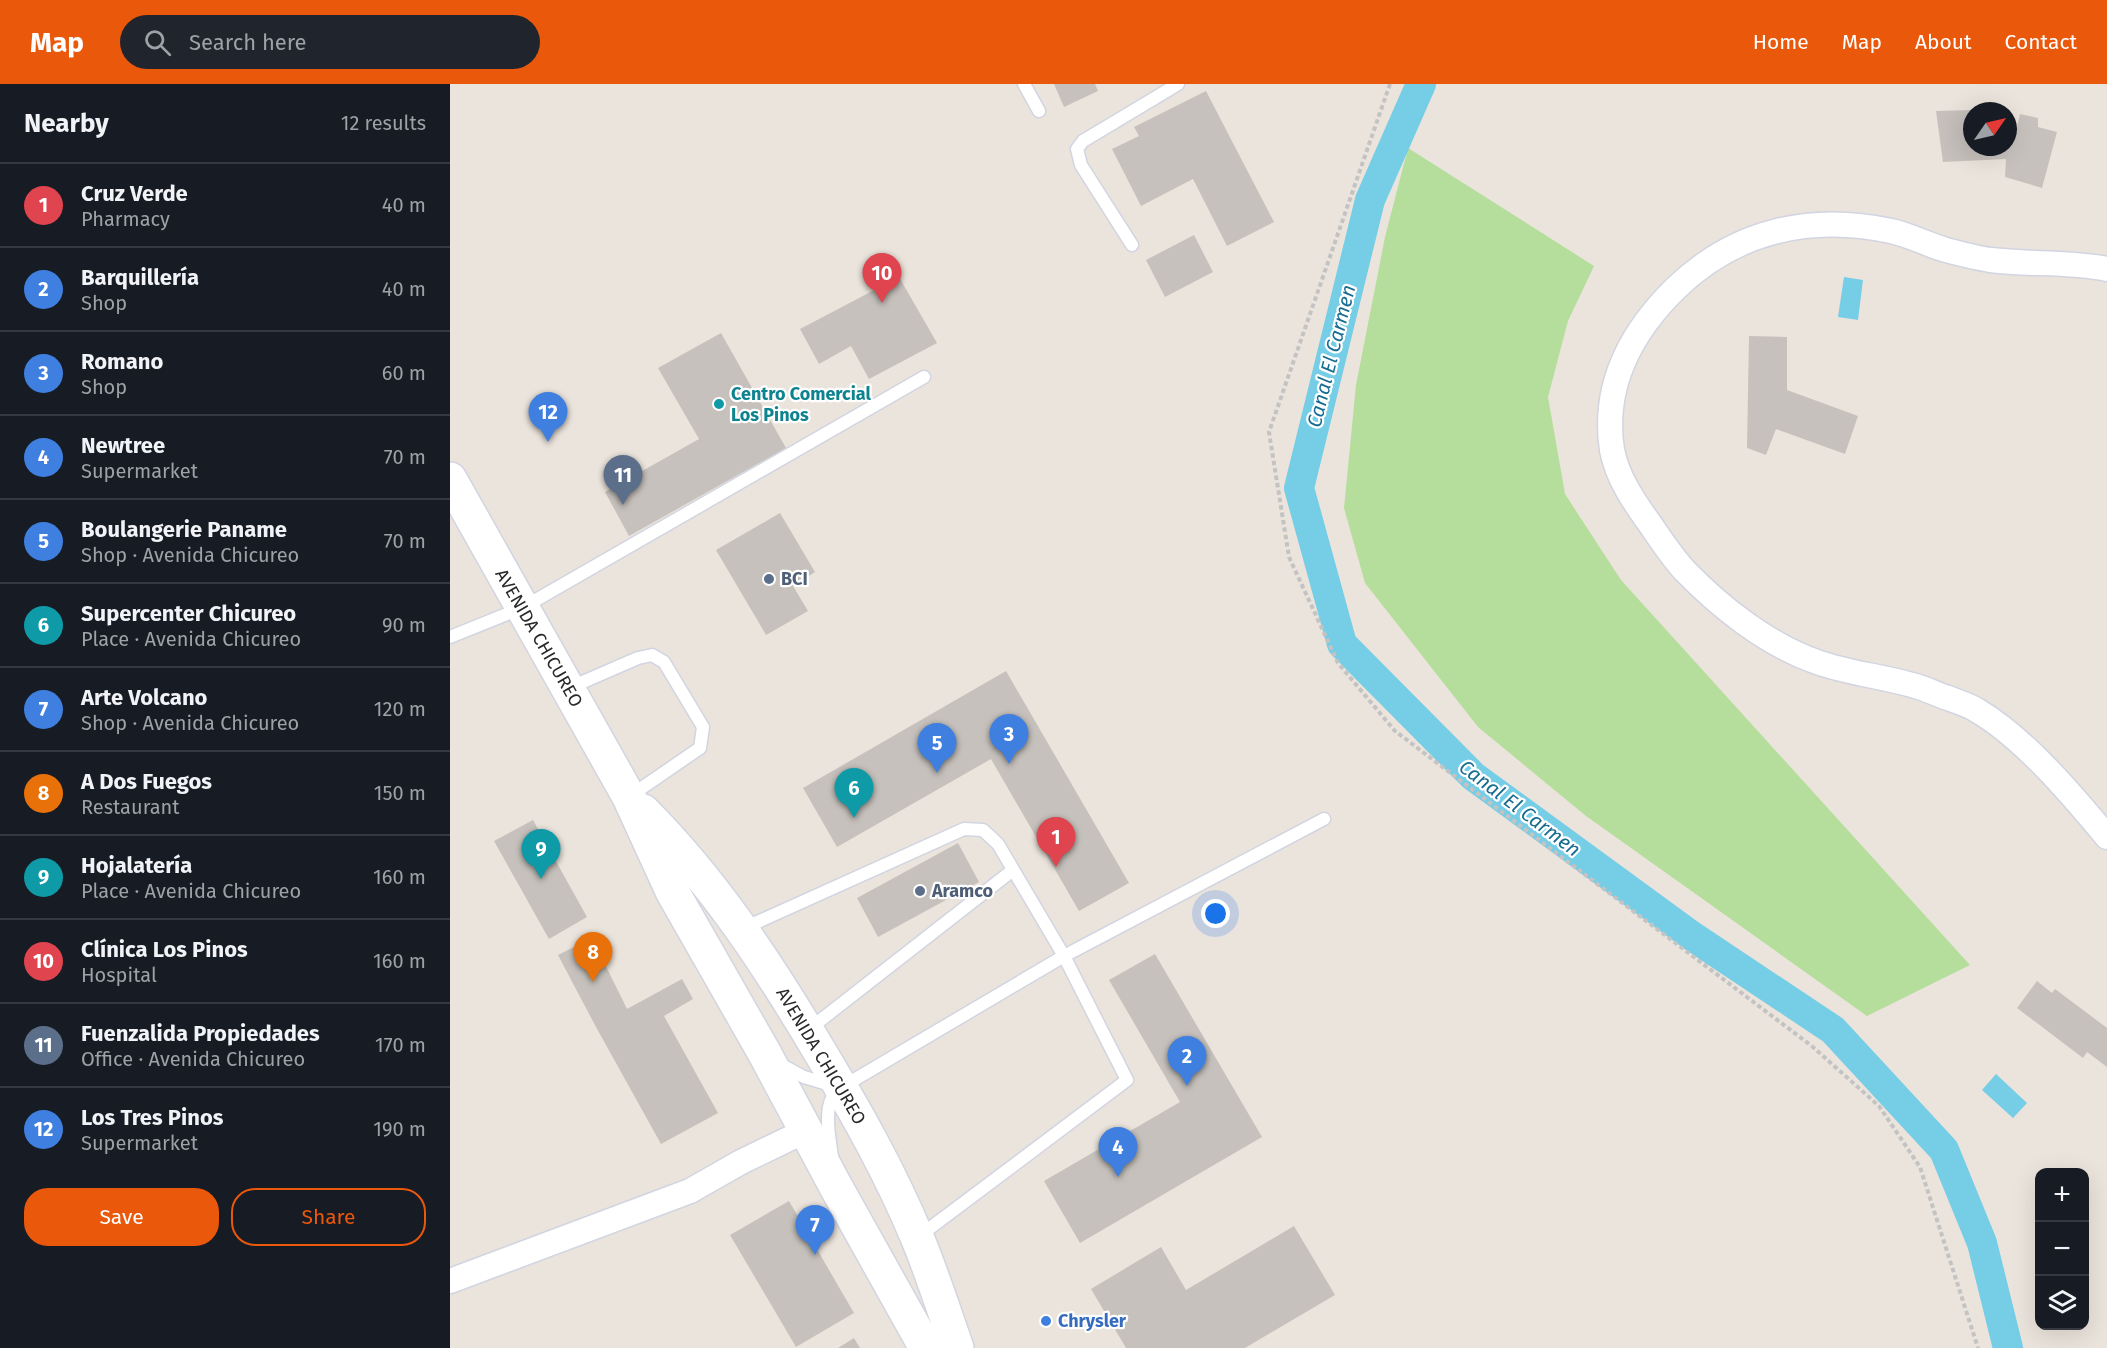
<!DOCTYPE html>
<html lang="en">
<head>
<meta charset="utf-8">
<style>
  :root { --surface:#171b24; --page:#20242c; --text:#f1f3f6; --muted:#9ea1a6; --line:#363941; --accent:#ea580c }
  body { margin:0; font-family:"Fira Sans",sans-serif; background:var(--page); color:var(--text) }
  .controls { position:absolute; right:18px; bottom:18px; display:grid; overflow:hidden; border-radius:12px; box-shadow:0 6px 24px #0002 }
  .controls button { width:54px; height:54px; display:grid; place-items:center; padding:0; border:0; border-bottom:2px solid var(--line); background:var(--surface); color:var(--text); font:30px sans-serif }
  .compass { position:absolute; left:1513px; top:18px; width:54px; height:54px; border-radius:50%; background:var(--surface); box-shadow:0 6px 24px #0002; rotate:56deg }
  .you { position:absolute; left:766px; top:830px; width:21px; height:21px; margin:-15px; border:4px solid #fff; border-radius:50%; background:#1a73e8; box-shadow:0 0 0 9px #1a73e833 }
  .badge { display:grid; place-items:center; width:39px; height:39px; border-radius:50%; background:var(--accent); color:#fff; font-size:20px; font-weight:700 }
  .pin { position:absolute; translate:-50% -50px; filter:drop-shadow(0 2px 3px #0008) }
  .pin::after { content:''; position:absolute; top:32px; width:21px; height:18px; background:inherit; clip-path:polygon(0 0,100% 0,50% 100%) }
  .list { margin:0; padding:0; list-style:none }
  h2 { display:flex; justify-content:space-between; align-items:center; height:78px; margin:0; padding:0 24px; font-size:26px }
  h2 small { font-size:20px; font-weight:400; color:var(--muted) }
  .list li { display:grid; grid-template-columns:39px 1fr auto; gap:18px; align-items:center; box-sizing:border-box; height:84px; padding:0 24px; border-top:2px solid var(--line) }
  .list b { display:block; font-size:22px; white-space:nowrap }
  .list p { margin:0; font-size:20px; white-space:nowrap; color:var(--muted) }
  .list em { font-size:20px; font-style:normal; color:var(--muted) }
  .actions { display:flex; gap:12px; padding:18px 24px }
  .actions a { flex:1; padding:14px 0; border:2px solid var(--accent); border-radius:24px; text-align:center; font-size:21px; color:var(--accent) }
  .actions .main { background:var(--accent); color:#fff }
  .icon { flex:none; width:33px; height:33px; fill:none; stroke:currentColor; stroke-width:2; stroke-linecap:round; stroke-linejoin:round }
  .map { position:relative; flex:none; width:1657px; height:1264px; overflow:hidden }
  header { display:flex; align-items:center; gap:36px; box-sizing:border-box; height:84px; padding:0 30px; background:var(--accent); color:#fff }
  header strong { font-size:28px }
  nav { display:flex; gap:33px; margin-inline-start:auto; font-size:21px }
  .search { width:420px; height:54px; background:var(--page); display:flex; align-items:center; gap:15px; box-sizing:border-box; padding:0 21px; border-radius:33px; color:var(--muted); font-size:22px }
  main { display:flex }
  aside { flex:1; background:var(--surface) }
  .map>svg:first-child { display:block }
</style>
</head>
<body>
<header>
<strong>Map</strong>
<div class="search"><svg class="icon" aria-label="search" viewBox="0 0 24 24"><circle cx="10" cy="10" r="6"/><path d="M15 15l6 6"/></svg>Search here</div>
<nav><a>Home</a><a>Map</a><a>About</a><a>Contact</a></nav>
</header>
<main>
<aside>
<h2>Nearby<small>12 results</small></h2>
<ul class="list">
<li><span class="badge" style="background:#e0444e">1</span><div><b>Cruz Verde</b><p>Pharmacy</p></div><em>40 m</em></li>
<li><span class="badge" style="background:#3f7fe0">2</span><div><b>Barquillería</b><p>Shop</p></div><em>40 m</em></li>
<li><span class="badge" style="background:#3f7fe0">3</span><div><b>Romano</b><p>Shop</p></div><em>60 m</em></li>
<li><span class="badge" style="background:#3f7fe0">4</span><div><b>Newtree</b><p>Supermarket</p></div><em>70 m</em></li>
<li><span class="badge" style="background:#3f7fe0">5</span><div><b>Boulangerie Paname</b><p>Shop · Avenida Chicureo</p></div><em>70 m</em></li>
<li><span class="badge" style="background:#0f9aa8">6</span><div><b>Supercenter Chicureo</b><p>Place · Avenida Chicureo</p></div><em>90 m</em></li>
<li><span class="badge" style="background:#3f7fe0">7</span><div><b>Arte Volcano</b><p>Shop · Avenida Chicureo</p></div><em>120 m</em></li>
<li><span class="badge" style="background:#e8710a">8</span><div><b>A Dos Fuegos</b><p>Restaurant</p></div><em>150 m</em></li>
<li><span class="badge" style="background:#0f9aa8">9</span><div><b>Hojalatería</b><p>Place · Avenida Chicureo</p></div><em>160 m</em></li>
<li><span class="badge" style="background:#e0444e">10</span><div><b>Clínica Los Pinos</b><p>Hospital</p></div><em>160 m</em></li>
<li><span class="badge" style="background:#5c6f8a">11</span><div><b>Fuenzalida Propiedades</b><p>Office · Avenida Chicureo</p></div><em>170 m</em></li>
<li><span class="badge" style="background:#3f7fe0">12</span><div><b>Los Tres Pinos</b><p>Supermarket</p></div><em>190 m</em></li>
</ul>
<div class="actions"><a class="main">Save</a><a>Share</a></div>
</aside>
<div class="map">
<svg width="1657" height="1264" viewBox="0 0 1657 1264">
  <rect width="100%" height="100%" fill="#ebe4dc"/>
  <!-- green -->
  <path fill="#b5de9c" d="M958 64 1144 182 1118 237 1098 313 1115 410 1171 496 1520 881 1417 932 1136 732 1028 643 915 499 894 424 906 301 935 153Z"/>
  <!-- water -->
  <g fill="#76cde6">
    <path d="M1394 193 1413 196 1408 236 1388 233Z"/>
    <path d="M1546 990 1577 1019 1563 1034 1532 1006Z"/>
  </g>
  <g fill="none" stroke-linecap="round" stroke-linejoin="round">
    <!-- canal -->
    <path stroke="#76cde6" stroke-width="30" d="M971 0 920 116 849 404 892 560 1023 692 1242 852 1383 946 1494 1066 1532 1159 1558 1264"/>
  </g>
  <!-- building -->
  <g fill="#c6c1bc">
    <path d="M604 0H645L648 7 614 23Z"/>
    <path d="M756 7 824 138 777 162 743 95 691 122 662 65 689 52 684 43Z"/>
    <path d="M1522 26V63H1558V55L1564 56 1570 30 1588 34V43L1607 48 1592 104 1555 93 1556 75 1493 78 1486 27Z"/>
    <path d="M744 151 763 188 715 213 696 176Z"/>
    <path d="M449 193 487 259 419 295 401 262 369 280 350 245Z"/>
    <path d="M271 249 336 364 179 452 155 408 249 355 208 284Z"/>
    <path d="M1299 252 1337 253V306L1408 332 1395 370 1326 345 1316 371 1297 364Z"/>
    <path d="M330 429 365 488 343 502 358 527 316 551 266 466Z"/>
    <path d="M556 587 679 799 629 827 541 675 387 763 353 704Z"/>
    <path d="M83 736 137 833 99 855 44 757Z"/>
    <path d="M508 759 529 798 428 853 407 814Z"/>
    <path d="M142 854 177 925 232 895 243 915 214 932 268 1029 211 1060 146 943 108 871Z"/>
    <path d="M705 870 812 1053 630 1159 594 1097 730 1018 659 896Z"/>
    <path d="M1587 897 1602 909 1605 905 1657 944V983L1637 968 1633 974 1567 924Z"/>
    <path d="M339 1117 404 1229 346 1263 280 1151Z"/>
    <path d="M844 1142 885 1211 795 1264H676L641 1205 711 1163 736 1206Z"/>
    <path d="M404 1254 410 1264H388Z"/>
  </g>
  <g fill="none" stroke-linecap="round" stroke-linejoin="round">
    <defs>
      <g id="service">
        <path d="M574 0 589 27"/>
        <path d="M682 161 631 81 627 65 633 57 728 0"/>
        <path d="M0 553 72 524 474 293"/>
        <path d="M119 604 188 574 202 571 214 578 253 643 250 664 180 712"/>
        <path d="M292 845 514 745 533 746 548 760 614 872 677 996 468 1153"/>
        <path d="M358 946 563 786"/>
        <path d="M328 979 354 993 384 1002"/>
        <path d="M382 1073C380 1056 374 1030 382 1014 383 1010 389 1006 392 1003L614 872 874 735"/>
      </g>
      <g id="minor">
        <path d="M1657 185C1618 177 1580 181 1541 176 1526 174 1511 170 1496 166 1478 161 1460 151 1441 147 1361 130 1286 146 1226 204 1181 248 1152 301 1162 366 1167 393 1184 418 1200 440 1211 456 1222 473 1235 487 1271 524 1318 561 1367 578 1397 589 1431 592 1462 601 1474 604 1486 610 1498 614 1508 618 1519 621 1528 627 1574 654 1623 712 1657 753"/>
        <path d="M0 1197 240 1107 291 1078 355 1047"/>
      </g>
      <g id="secondary">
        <path d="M0 395 179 713 222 807 315 970 386 1103 476 1264"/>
        <path d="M193 727C264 798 319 882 370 968 406 1028 440 1088 467 1153 482 1189 494 1227 507 1264"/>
      </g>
    </defs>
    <!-- service casing -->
    <use href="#service" stroke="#d2d5e1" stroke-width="15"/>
    <!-- minor casing -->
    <use href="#minor" stroke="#d2d5e1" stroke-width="27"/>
    <!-- secondary casing -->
    <use href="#secondary" stroke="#d2d5e1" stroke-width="36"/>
    <!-- path -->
    <path stroke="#c3c3c3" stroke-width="4" stroke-dasharray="4.5 3" stroke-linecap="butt" d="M940 0 819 348 839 473 888 579 945 647 1363 963 1429 1022 1470 1083 1528 1264"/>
    <!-- service -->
    <use href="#service" stroke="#fff" stroke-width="12"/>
    <!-- minor -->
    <use href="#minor" stroke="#fff" stroke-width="24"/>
    <!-- secondary -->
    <use href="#secondary" stroke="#fff" stroke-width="33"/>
  </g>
  <!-- markers -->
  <circle fill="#0f9aa8" stroke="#fff" stroke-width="2" cx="269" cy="320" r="6"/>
  <g fill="#5c6f8a" stroke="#fff" stroke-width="2">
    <circle cx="319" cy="495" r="6"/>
    <circle cx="470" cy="807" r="6"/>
  </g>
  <circle fill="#3f7fe0" stroke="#fff" stroke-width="2" cx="596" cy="1237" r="6"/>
  <g text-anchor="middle" stroke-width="4.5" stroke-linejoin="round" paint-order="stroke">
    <!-- culture labels -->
    <g font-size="18" font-weight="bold" fill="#0d838f" stroke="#fff" text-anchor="start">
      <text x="281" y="316">Centro Comercial<tspan x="281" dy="21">Los Pinos</tspan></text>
    </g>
    <!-- service labels -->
    <g font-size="18" font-weight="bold" fill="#4e5e75" stroke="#fff" text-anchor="start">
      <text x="331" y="501">BCI</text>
      <text x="482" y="813">Aramco</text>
    </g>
    <!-- street labels -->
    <g font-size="18" fill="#292929" stroke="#fff">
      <text transform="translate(89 554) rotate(60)" y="6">AVENIDA CHICUREO</text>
      <text transform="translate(371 972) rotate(59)" y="6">AVENIDA CHICUREO</text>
    </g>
    <!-- shop labels -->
    <g font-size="18" font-weight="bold" fill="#366cbe" stroke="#fff" text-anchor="start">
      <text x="608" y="1243">Chrysler</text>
    </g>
    <!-- water labels -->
    <g font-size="20" font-style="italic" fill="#166c91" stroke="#fff">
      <text transform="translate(881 272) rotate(-76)" y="7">Canal El Carmen</text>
      <text transform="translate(1070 724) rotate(37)" y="7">Canal El Carmen</text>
    </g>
  </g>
</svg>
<div class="controls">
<button>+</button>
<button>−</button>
<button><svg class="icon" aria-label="layers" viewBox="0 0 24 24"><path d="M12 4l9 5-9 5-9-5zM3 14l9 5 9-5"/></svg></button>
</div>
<svg class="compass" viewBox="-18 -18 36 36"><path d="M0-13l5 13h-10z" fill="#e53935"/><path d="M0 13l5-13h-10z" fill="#9ea1a6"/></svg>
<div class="you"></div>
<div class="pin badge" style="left:606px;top:783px;background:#e0444e">1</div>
<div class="pin badge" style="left:737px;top:1002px;background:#3f7fe0">2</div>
<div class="pin badge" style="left:559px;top:680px;background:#3f7fe0">3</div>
<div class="pin badge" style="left:668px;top:1093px;background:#3f7fe0">4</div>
<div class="pin badge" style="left:487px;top:689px;background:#3f7fe0">5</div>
<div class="pin badge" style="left:404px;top:734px;background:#0f9aa8">6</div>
<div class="pin badge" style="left:365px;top:1171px;background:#3f7fe0">7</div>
<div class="pin badge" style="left:143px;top:898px;background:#e8710a">8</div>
<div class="pin badge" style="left:91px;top:795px;background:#0f9aa8">9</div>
<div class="pin badge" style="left:432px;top:219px;background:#e0444e">10</div>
<div class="pin badge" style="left:173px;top:421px;background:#5c6f8a">11</div>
<div class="pin badge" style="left:98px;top:358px;background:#3f7fe0">12</div>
</div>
</main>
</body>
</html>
